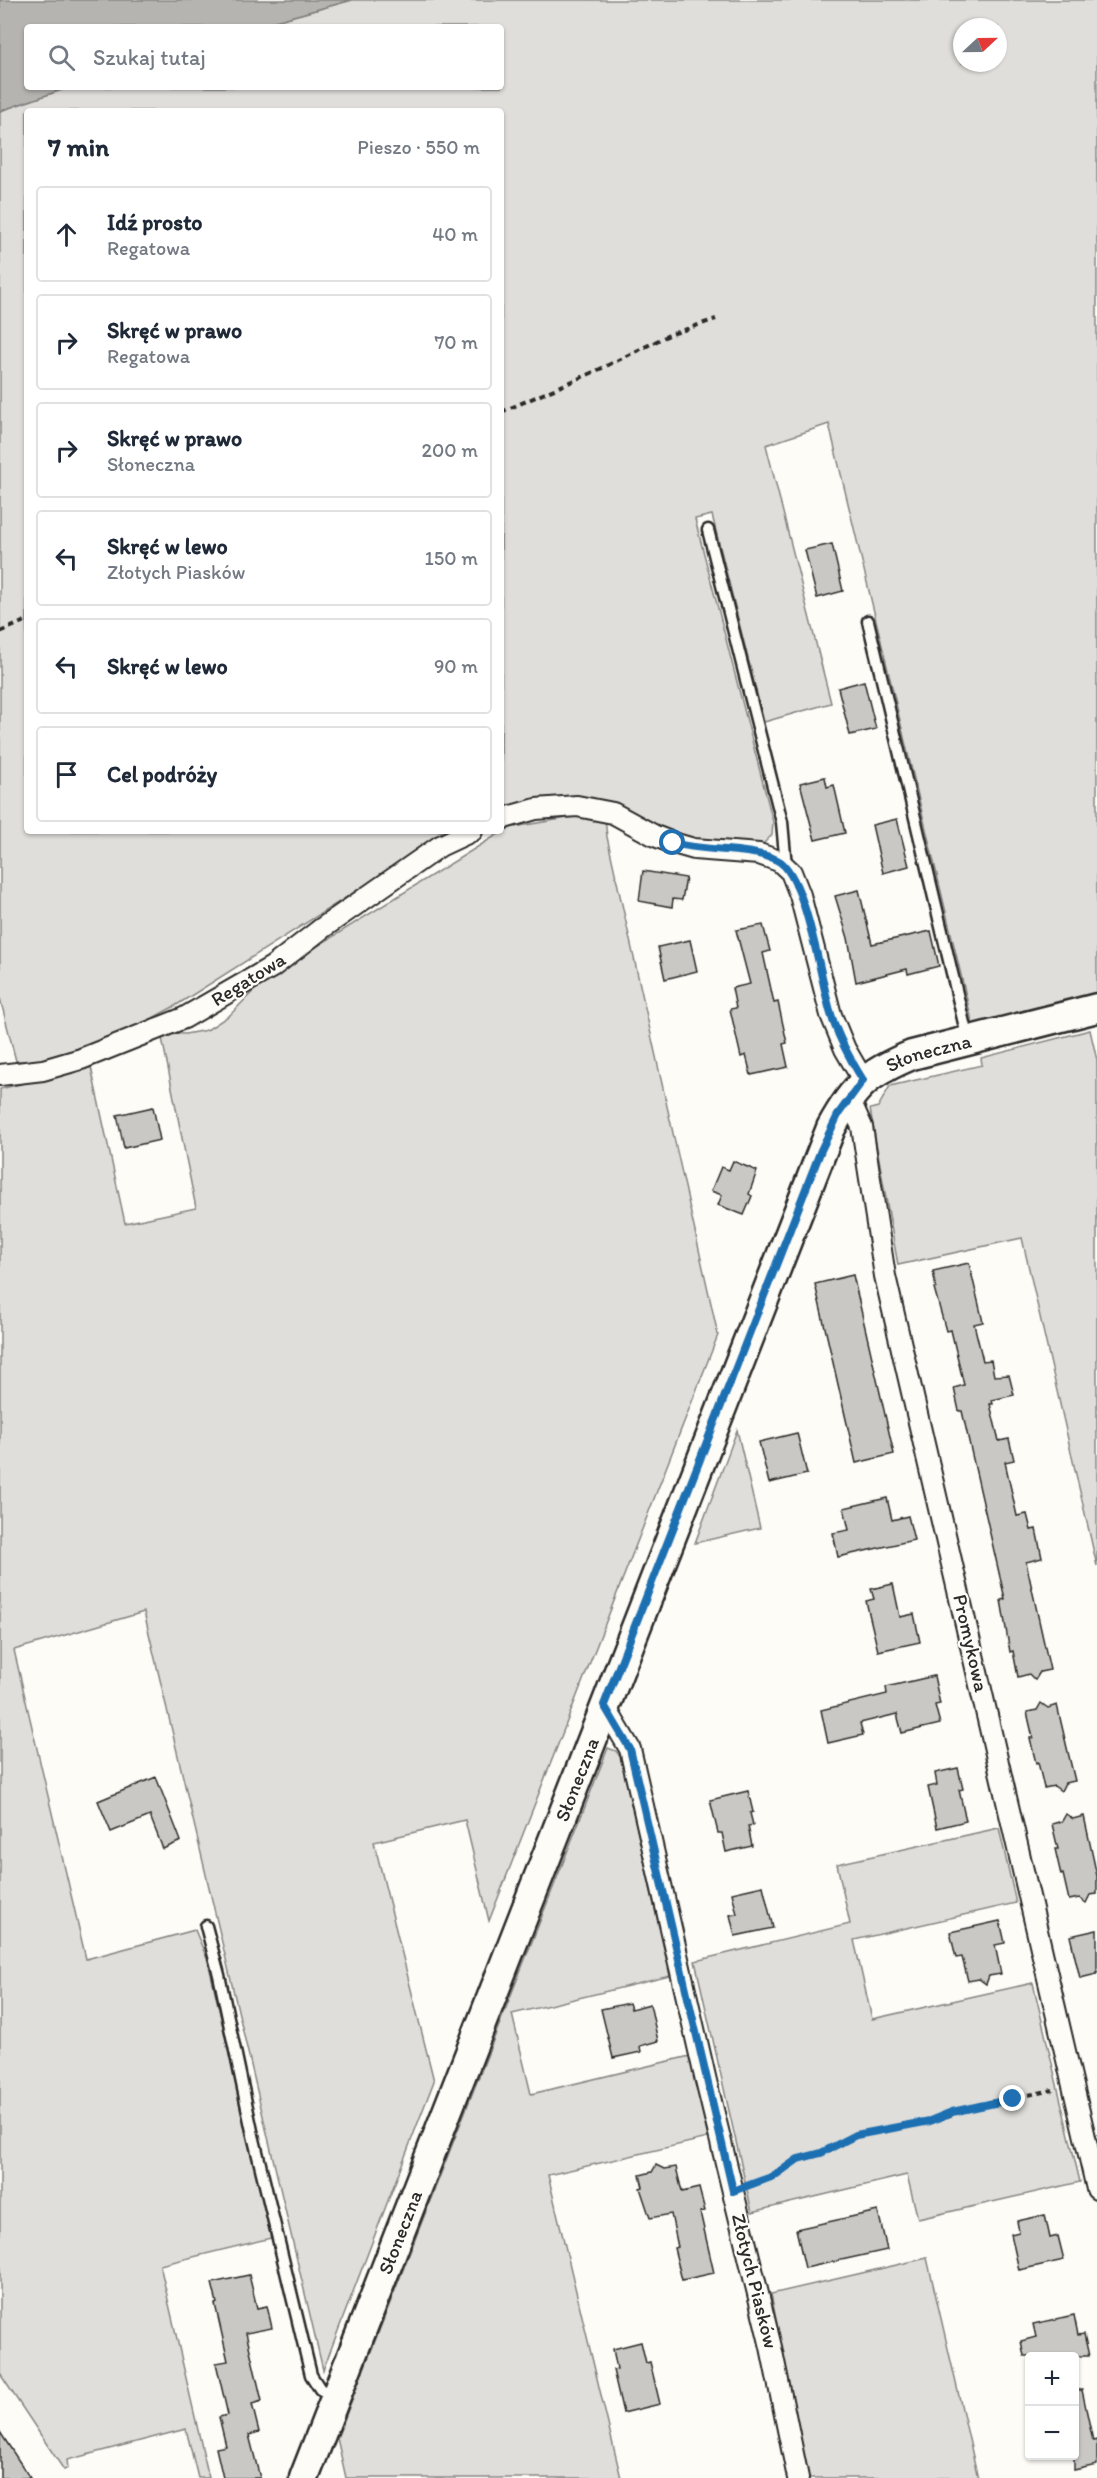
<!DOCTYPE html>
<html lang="pl">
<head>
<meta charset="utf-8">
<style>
  :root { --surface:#fff; --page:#f2f2f3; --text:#1f2937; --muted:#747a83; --line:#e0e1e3 }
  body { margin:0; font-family:Itim,sans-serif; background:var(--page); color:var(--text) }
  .controls { position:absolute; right:18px; bottom:18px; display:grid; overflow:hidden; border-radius:6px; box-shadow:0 2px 4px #0004 }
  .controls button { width:54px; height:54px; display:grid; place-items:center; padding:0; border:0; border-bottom:2px solid var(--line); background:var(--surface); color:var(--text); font:30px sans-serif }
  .compass { position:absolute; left:953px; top:18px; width:54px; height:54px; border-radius:50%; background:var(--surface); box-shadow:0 2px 4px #0004; rotate:68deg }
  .stop { position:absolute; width:18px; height:18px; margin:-14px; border:4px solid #1f6fb2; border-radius:50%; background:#fff }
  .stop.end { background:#1f6fb2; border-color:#fff; box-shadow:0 2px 6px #0008 }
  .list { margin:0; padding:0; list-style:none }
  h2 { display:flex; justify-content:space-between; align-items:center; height:78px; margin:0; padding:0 24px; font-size:26px }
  h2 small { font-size:20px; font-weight:400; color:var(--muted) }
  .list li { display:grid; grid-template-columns:39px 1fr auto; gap:18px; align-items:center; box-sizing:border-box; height:96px; margin:0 12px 12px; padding:0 12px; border:2px solid var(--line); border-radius:6px }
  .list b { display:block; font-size:22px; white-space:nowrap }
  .list p { margin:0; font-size:20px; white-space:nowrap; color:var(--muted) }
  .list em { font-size:20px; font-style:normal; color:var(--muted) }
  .icon { flex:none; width:33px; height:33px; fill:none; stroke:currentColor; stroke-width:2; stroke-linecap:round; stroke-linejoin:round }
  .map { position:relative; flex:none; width:1097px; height:2478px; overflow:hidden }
  .search { position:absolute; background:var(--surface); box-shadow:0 2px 4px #0004; left:24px; top:24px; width:480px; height:66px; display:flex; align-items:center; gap:15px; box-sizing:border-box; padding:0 21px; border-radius:6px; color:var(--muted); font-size:22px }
  .panel { position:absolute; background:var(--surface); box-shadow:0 2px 4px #0004; left:24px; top:108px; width:480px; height:726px; border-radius:6px }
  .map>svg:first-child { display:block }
</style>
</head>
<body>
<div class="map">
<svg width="1097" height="2478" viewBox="0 0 1097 2478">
  <rect width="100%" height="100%" fill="#fdfcf7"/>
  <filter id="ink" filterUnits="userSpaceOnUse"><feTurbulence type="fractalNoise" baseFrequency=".0167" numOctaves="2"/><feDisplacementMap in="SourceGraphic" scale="12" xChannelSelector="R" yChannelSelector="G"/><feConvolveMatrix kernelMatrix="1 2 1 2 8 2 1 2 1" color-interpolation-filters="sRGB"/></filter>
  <g filter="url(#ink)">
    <!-- green -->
    <g fill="#dfdeda" stroke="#858482" stroke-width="1.5" fill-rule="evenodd">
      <path d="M352 0H1097V997L973 1025 829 424 766 445 831 703 764 722 712 515 695 519 773 822 772 835 762 845C734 844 698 843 671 834 646 825 623 806 596 800 570 794 528 808 501 813V111H27V831H455L438 839 175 1006 134 1028 53 1061H16L0 998V111L70 87H501V27H253ZM962 27H998V63H962Z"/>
      <path d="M585 815 605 818 607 837 718 1335 489 1921 465 1820 374 1842 434 2081 323 2370 144 1612 14 1650 86 1959 195 1930 208 1961 271 2238 160 2265 209 2478H198L186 2429 67 2460 68 2468 64 2470 0 2374V1089L91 1067 125 1223 196 1208 161 1033 185 1034 207 1030 230 1015 266 978 508 828Z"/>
      <path d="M1090 1030 1097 1060V1566L1022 1238 898 1265 870 1109 878 1107 890 1086 982 1065 981 1058Z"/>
      <path d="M737 1430 760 1528 695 1543Z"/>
      <path d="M608 1748 616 1751 621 1758 670 1976 512 2014 531 2094 690 2056 708 2138 548 2175 621 2478H346L337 2438Z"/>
      <path d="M999 1828 1016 1903 854 1940 872 2019 1033 1983 1080 2182 918 2219 907 2175 752 2212 695 1961 850 1924 837 1864Z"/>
      <path d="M927 2258 978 2478H807L771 2294Z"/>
    </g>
    <!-- water -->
    <path fill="#b5b4b1" stroke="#7e7d7b" stroke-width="1.5" d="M0 0H352L253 27H27V87H70L0 111Z"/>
    <!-- building -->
    <g fill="#c9c8c4" stroke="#2b2b2b" stroke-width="1.5">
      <path d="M832 544 843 591 817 598 805 550Z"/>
      <path d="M864 681 876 729 850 735 838 688Z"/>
      <path d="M825 777 827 787 834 785 845 833 815 840 800 783Z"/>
      <path d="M897 819 909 866 883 873 872 825Z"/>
      <path d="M643 871 686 878 682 900 673 899 672 907 639 901Z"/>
      <path d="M859 890 872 944 931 931 939 966 908 974 907 969 856 982 848 938 835 896Z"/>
      <path d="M763 925 770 951 763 953 774 1003 778 1002 787 1043 783 1044 788 1067 751 1075 746 1055 741 1057 730 1009 736 1008 732 988 750 984 736 930Z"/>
      <path d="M690 940 697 971 665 979 658 947Z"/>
      <path d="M153 1107 160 1140 124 1148 117 1115Z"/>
      <path d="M733 1161 757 1171 749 1194 752 1196 744 1215 718 1205 722 1195 711 1191 721 1167 729 1170Z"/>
      <path d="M969 1263 983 1322 974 1324 983 1361 991 1360 994 1376 1009 1375 1014 1395 992 1400 993 1404H990L999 1441 1009 1439 1014 1460 1005 1462 1017 1516 1027 1514 1031 1530 1036 1529 1042 1558 1026 1562 1050 1670 1040 1672 1035 1680 1029 1674 1018 1677 1013 1651 1010 1652 1001 1600 1005 1599 962 1411H959L954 1388 964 1385 951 1330 946 1331 934 1288H936L933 1271Z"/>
      <path d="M853 1275 894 1454 856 1463 815 1284Z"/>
      <path d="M797 1433 807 1474 769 1483 759 1442Z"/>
      <path d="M887 1498 892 1520 908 1516 914 1540 838 1557 833 1533 849 1530 844 1508Z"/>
      <path d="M893 1584 900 1617 914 1614 920 1642 878 1651 866 1601 874 1599 871 1589Z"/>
      <path d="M934 1676 940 1704 935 1705 940 1724 902 1733 897 1714 860 1723 863 1735 828 1743 821 1710 887 1694 886 1687Z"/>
      <path d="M1041 1703 1048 1708 1057 1705 1067 1748 1075 1781 1065 1783 1061 1791 1054 1786 1044 1788 1038 1762 1036 1763 1033 1751 1030 1738H1033L1027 1712 1037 1710Z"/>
      <path d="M958 1768 963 1789 959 1790 966 1821 937 1828 928 1787 937 1785 935 1773Z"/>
      <path d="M156 1777 181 1841 163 1849 150 1816 111 1832 98 1801Z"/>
      <path d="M748 1791 753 1812 750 1813 753 1825 748 1826 752 1846 726 1852 722 1833H718L710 1800Z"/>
      <path d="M1066 1814 1073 1819 1084 1816 1097 1876V1894L1090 1895 1086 1903 1079 1898 1069 1900 1063 1874 1061 1875 1055 1849H1058L1052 1824 1062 1821Z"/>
      <path d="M763 1886 773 1928 735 1936 730 1915 737 1914 732 1893Z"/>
      <path d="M1000 1921 1005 1943 995 1945 1001 1974 989 1976 986 1984 979 1979 968 1981 962 1957 956 1958 950 1932Z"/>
      <path d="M1097 1930V1974L1080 1978 1070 1936Z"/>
      <path d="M629 2003 631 2009 650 2004 658 2041 640 2046 641 2052 613 2058 601 2009Z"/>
      <path d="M656 2165 664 2169 676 2167 682 2192 699 2188 705 2211 700 2212 714 2273 682 2280 674 2248 678 2247 671 2214 650 2218 640 2188 643 2187 640 2175 652 2172Z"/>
      <path d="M878 2211 887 2250 805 2268 796 2229Z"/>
      <path d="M1045 2215 1050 2238 1058 2236 1064 2260 1019 2270 1011 2234 1019 2232 1017 2221Z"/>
      <path d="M249 2275 257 2308 267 2306 272 2328 246 2333 262 2401 252 2404 259 2432 249 2435 260 2478H223L216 2448 226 2446 219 2417 228 2415 216 2363 228 2361 215 2304 217 2303 212 2283Z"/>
      <path d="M1074 2315 1078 2335 1084 2334 1089 2356H1024L1021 2341 1036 2337 1033 2324Z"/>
      <path d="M641 2342 646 2363 650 2362 660 2404 623 2413 613 2370 617 2369 613 2349Z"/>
      <path d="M1074 2390H1082L1093 2441 1097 2440V2465L1074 2470Z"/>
      <path d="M0 2432 30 2478H0Z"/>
    </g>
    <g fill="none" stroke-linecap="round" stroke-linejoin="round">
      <defs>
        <g id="lane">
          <path d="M708 530 782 822 786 866"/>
          <path d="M868 621 968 1040"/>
          <path d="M206 1926 219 1975 252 2131 311 2375 320 2389 335 2397"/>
        </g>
        <g id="street">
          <path d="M501 819 536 809 577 806 613 813 655 836 673 843 694 849 759 854 779 861 791 872 800 895 831 1015 845 1049 863 1080"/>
          <path d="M0 1075 43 1070 81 1059 184 1018 272 967 321 929 440 846 472 831"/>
          <path d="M849 1098 862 1127 885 1276 1097 2189"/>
          <path d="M604 1705 630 1749 706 2081 771 2347 798 2478"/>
        </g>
        <g id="secondary">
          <path id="s1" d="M304 2478 831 1128C854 1086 868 1073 912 1055L1097 1008"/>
        </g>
      </defs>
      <!-- lane casing -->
      <use href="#lane" stroke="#2b2b2b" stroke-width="15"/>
      <!-- street casing -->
      <use href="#street" stroke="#2b2b2b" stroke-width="24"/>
      <!-- secondary casing -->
      <use href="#secondary" stroke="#2b2b2b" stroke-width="33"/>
      <!-- path -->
      <g stroke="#2b2b2b" stroke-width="4" stroke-dasharray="6 4.5" stroke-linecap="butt">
        <path d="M501 412 596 371 669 335 716 319"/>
        <path d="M0 632 27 620"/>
        <path d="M751 2185 774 2176 798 2159 821 2153 857 2135 930 2121 984 2104 1053 2090"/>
      </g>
      <!-- lane -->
      <use href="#lane" stroke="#fdfcf7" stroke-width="10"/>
      <!-- street -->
      <use href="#street" stroke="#fdfcf7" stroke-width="20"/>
      <!-- secondary -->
      <use href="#secondary" stroke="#fdfcf7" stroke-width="28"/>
    </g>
  </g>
  <g fill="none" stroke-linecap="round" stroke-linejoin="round" filter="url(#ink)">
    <!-- route -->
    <path stroke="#1f6fb2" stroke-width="8" d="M673 843C705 852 749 847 777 860 806 873 821 983 831 1014 838 1038 850 1059 863 1080L839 1113 821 1150 604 1705 630 1749 733 2191 774 2176 798 2159 821 2153 856 2135 930 2121 952 2112 1013 2099"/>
  </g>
  <g text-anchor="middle" stroke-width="4.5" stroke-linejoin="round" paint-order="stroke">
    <!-- street labels -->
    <g font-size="20" fill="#2b2b2b" stroke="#fdfcf7">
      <text transform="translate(248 979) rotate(-32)" y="7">Regatowa</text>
      <text dy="7" stroke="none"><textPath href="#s1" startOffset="1578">Słoneczna</textPath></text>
      <text transform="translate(971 1643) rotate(77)" y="7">Promykowa</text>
      <text dy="7" stroke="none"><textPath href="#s1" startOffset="750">Słoneczna</textPath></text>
      <text dy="7" stroke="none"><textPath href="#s1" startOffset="264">Słoneczna</textPath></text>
      <text transform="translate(755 2281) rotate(76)" y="7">Złotych Piasków</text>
    </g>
  </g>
</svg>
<div class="controls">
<button>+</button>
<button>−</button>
</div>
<svg class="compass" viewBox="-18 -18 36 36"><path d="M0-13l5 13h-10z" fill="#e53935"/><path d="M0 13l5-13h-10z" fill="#747a83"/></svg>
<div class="stop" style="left:673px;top:843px"></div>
<div class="stop end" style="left:1013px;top:2099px"></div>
<div class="search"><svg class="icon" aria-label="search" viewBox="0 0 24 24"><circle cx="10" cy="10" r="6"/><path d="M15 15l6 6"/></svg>Szukaj tutaj</div>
<section class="panel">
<h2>7 min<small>Pieszo · 550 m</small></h2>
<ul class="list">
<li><svg class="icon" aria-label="ahead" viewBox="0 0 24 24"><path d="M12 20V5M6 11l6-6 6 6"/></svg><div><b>Idź prosto</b><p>Regatowa</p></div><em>40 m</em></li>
<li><svg class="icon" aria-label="right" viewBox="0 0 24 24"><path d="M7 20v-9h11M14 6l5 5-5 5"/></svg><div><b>Skręć w prawo</b><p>Regatowa</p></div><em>70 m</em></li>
<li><svg class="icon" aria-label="right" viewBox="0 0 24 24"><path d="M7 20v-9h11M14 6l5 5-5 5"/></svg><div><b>Skręć w prawo</b><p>Słoneczna</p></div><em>200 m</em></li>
<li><svg class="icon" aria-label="left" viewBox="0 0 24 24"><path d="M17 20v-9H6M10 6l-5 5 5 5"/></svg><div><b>Skręć w lewo</b><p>Złotych Piasków</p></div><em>150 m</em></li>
<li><svg class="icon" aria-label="left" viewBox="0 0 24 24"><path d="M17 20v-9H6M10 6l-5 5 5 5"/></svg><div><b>Skręć w lewo</b></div><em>90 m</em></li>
<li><svg class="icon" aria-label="arrive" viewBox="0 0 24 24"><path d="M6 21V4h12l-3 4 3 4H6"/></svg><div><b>Cel podróży</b></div></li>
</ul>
</section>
</div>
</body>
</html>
